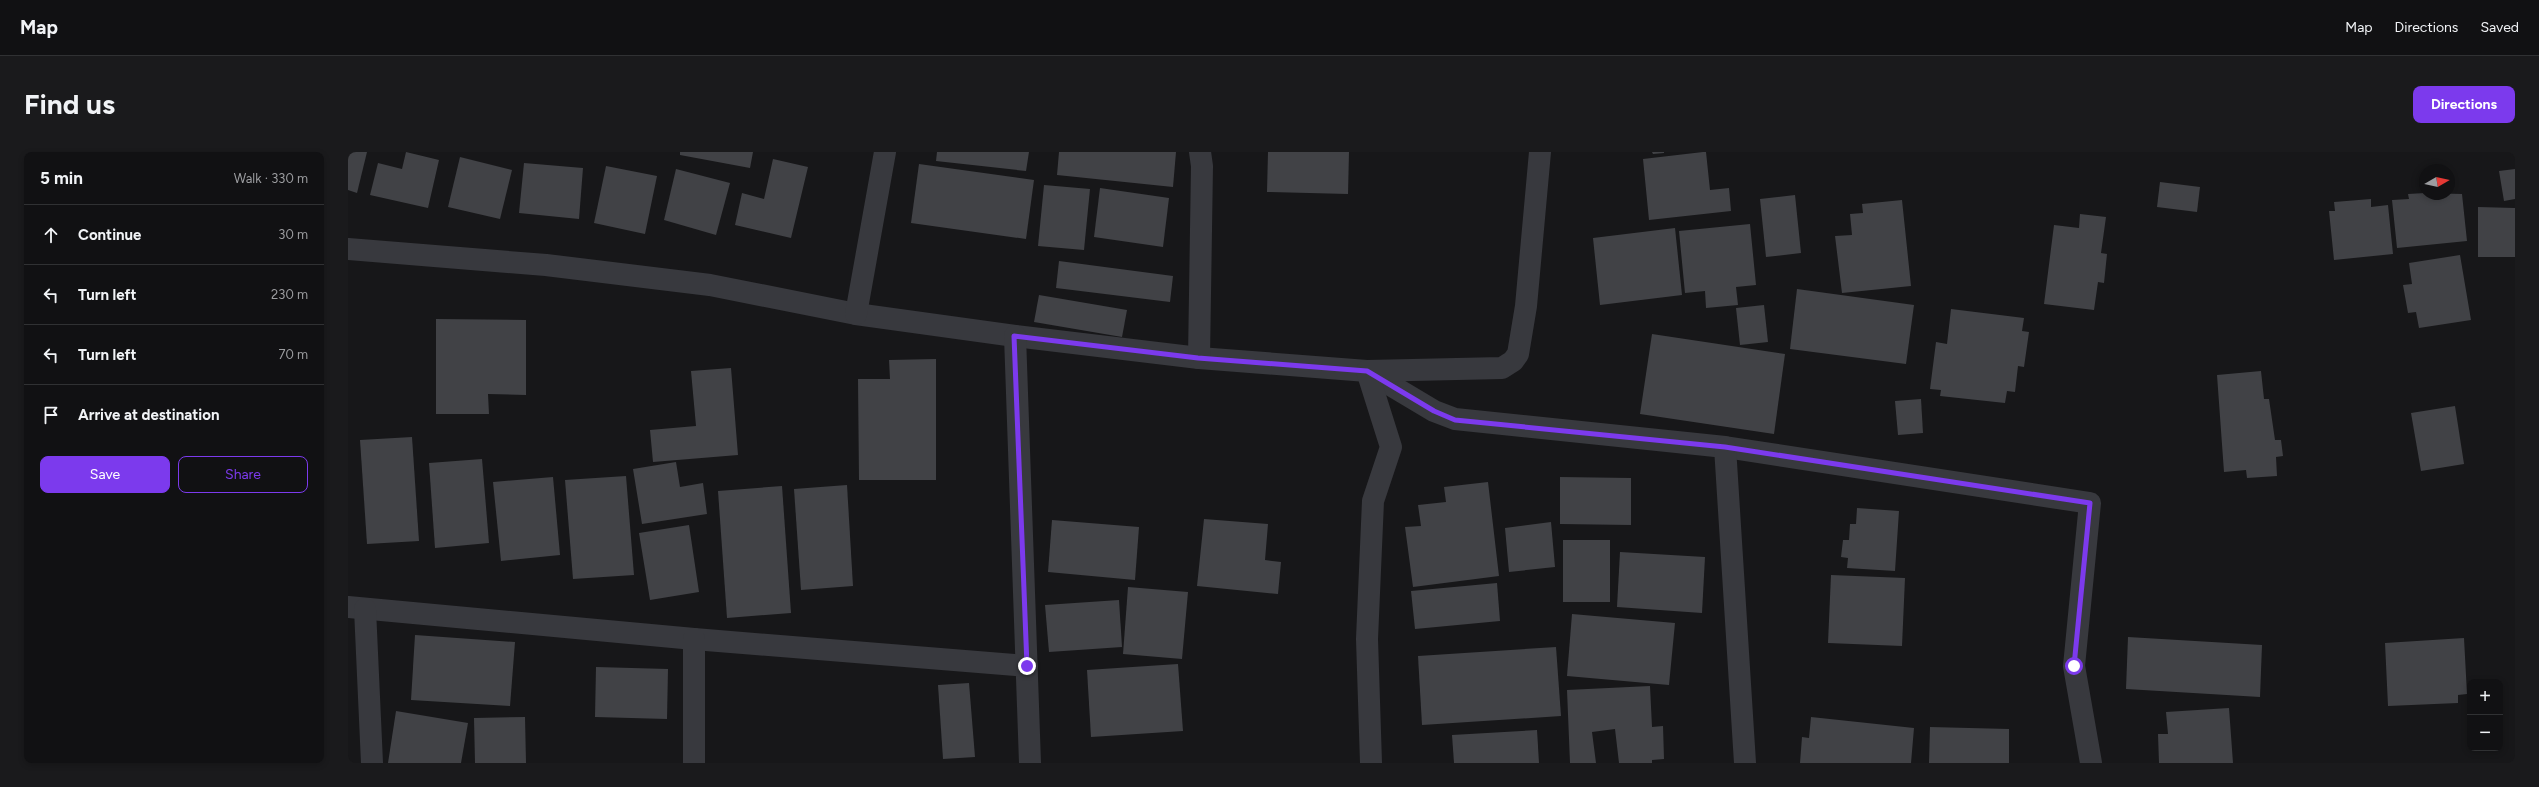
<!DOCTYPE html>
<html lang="en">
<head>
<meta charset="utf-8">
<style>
  :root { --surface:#111113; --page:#1a1a1c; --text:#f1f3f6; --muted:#9c9da0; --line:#303133; --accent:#7c3aed }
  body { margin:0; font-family:Figtree,sans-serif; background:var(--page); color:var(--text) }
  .controls { position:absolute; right:12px; bottom:12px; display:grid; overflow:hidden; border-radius:8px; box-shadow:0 2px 6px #0003 }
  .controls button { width:36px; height:36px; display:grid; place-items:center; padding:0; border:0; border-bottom:1px solid var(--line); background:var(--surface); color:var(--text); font:20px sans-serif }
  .compass { position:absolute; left:2071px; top:12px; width:36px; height:36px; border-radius:50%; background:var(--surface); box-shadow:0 2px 6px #0003; rotate:81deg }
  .stop { position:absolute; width:12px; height:12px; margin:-9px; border:3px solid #7c3aed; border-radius:50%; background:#fff }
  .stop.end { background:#7c3aed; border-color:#fff; box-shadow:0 1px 4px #0008 }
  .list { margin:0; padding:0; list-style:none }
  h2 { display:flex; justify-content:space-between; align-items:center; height:52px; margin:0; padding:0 16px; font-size:17px }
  h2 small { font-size:13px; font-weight:400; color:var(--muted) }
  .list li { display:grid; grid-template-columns:26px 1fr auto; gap:12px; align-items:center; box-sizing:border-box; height:60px; padding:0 16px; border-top:1px solid var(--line) }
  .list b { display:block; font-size:15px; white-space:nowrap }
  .list em { font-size:13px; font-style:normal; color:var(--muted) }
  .actions { display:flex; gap:8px; padding:12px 16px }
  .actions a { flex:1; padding:9px 0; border:1px solid var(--accent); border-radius:8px; text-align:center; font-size:14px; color:var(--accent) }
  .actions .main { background:var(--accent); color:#fff }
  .icon { flex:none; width:22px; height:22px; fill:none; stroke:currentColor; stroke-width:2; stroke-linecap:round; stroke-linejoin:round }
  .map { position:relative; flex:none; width:2167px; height:611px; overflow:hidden; border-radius:8px }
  header { display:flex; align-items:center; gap:24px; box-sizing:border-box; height:56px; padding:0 20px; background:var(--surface); border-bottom:1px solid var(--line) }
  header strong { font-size:19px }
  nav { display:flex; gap:22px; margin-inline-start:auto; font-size:14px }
  .intro { display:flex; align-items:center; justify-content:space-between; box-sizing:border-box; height:96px; padding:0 24px }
  h1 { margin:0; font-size:28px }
  .button { padding:10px 18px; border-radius:8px; background:var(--accent); color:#fff; font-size:14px; font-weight:700 }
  main { display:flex; gap:24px; padding:0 24px }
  aside { flex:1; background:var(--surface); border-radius:8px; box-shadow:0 2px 6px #0003 }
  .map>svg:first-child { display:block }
</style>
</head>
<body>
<header>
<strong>Map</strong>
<nav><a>Map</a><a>Directions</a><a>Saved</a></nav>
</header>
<div class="intro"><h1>Find us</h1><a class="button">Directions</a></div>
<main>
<aside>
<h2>5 min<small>Walk · 330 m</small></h2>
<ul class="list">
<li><svg class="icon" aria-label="ahead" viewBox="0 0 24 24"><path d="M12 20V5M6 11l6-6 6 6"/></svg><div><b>Continue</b></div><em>30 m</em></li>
<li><svg class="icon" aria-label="left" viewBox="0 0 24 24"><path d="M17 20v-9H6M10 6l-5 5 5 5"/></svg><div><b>Turn left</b></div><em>230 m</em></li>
<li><svg class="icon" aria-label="left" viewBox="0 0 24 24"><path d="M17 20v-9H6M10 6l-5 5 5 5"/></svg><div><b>Turn left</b></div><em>70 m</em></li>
<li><svg class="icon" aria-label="arrive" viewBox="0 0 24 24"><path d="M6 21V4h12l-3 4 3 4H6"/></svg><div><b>Arrive at destination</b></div></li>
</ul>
<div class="actions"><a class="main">Save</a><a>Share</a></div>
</aside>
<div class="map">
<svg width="2167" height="611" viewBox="0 0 2167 611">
  <rect width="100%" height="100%" fill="#171719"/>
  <!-- building -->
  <g fill="#414246">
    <path d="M0 0H19L9 41 0 38Z"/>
    <path d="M58 0 91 8 80 56 22 43 30 11 54 17Z"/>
    <path d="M332 0H405L402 16 332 3Z"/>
    <path d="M589 0H681L678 19 588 9Z"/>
    <path d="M711 0H828L825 35 709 23Z"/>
    <path d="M920 0H1001L1000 42 919 40Z"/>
    <path d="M1304 0H1316V1L1305 2Z"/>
    <path d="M1355 0H1358L1362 38 1381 36 1383 59 1301 68 1295 7Z"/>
    <path d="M112 5 164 18 152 67 100 55Z"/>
    <path d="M425 7 460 15 443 86 387 73 394 41 416 47Z"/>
    <path d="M176 11 235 16 231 67 171 61Z"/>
    <path d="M571 12 686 28 678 87 563 71Z"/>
    <path d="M258 14 309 24 297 82 246 71Z"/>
    <path d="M328 17 382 31 368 83 316 68Z"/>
    <path d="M2167 17V47L2156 49 2151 19Z"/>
    <path d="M1812 30 1852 35 1849 60 1809 55Z"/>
    <path d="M696 33 742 37 736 98 690 94Z"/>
    <path d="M752 36 821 46 815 95 746 85Z"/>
    <path d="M2077 41 2114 42 2119 89 2049 96 2044 48 2061 47 2060 42Z"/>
    <path d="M1447 43 1453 101 1418 105 1412 47Z"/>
    <path d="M2023 47V55L2040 53 2045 102 1986 108 1981 59H1987L1986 50Z"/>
    <path d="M1554 48 1563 134 1494 141 1487 84 1504 83 1502 62 1515 61 1514 52Z"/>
    <path d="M2130 55 2167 56V105H2130Z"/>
    <path d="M1732 62 1758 65 1753 101 1759 102 1756 131 1750 130 1746 158 1696 152 1706 73 1731 76Z"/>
    <path d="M1402 72 1408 133 1388 135 1390 153 1358 156 1357 139 1337 141 1331 79Z"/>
    <path d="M1327 76 1334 143 1252 153 1245 86Z"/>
    <path d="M2112 103 2123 168 2071 176 2068 160 2060 161 2055 133 2064 132 2061 111Z"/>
    <path d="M711 109 825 124 822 150 708 136Z"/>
    <path d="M1449 137 1566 153 1558 212 1442 197Z"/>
    <path d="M691 143 779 158 774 185 686 170Z"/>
    <path d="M1416 153 1420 190 1392 193 1388 156Z"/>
    <path d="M1603 157 1676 166 1674 179 1681 180 1676 215 1670 214 1667 240 1659 239 1657 251 1592 244 1593 238 1582 237 1588 190 1599 192Z"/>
    <path d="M88 167 178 168V243L140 242 141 262H88Z"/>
    <path d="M1304 182 1437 202 1426 282 1292 262Z"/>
    <path d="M588 207V328H511L510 227H542L541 208Z"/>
    <path d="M383 216 390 303 305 310 302 278 348 274 343 219Z"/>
    <path d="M1913 219 1916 247H1921L1927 288H1933L1935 304 1928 305 1929 324 1899 326 1898 318 1876 320 1869 223Z"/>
    <path d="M1573 247 1575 281 1550 283 1547 249Z"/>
    <path d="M2107 254 2116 312 2073 319 2063 261Z"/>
    <path d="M64 285 71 389 19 392 12 288Z"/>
    <path d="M134 307 141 391 87 396 81 311Z"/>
    <path d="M328 310 332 335 355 331 359 362 294 372 285 317Z"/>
    <path d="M278 324 286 423 225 427 217 328Z"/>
    <path d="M205 325 212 403 153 409 145 330Z"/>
    <path d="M1212 325 1283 326V373L1212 372Z"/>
    <path d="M1140 330 1151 424 1065 435 1057 375 1073 374 1070 353 1098 350 1096 335Z"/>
    <path d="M499 333 505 434 453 438 446 337Z"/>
    <path d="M434 334 443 461 379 466 370 339Z"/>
    <path d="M1509 356 1551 359 1547 419 1499 416 1500 406 1493 405 1495 388H1501L1502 372H1508Z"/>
    <path d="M856 367 920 372 917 408 933 410 930 442 849 434Z"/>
    <path d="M704 368 791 375 787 428 700 420Z"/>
    <path d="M1203 370 1207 415 1161 420 1157 376Z"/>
    <path d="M341 373 351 440 302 448 291 381Z"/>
    <rect x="1215" y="388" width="47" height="62"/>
    <path d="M1272 400 1357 405 1354 461 1269 455Z"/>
    <path d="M1483 423 1557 426 1554 494 1480 491Z"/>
    <path d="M1149 431 1152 469 1067 477 1063 439Z"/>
    <path d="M780 435 840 440 834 507 775 502Z"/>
    <path d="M771 448 774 495 701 500 697 453Z"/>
    <path d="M1224 462 1327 471 1321 533 1219 524Z"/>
    <path d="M67 483 167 490 162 554 63 548Z"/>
    <path d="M1780 485 1914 493 1912 545 1778 537Z"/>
    <path d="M2116 486 2119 542 2110 543V551L2040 554 2037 491Z"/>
    <path d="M1208 495 1213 564 1074 573 1070 504Z"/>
    <path d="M830 512 835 579 743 585 739 518Z"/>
    <path d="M248 515 320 517 319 567 247 565Z"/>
    <path d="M621 531 627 605 595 607 590 533Z"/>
    <path d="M1302 534 1304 575 1315 574 1316 607 1304 608V611H1271L1267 577 1244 580 1248 611H1222L1219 538Z"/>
    <path d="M1881 556 1885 611H1811L1810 582H1820L1818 560Z"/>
    <path d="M48 559 120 571 113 611H40Z"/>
    <path d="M177 565 178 611H127L126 566Z"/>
    <path d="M1463 565 1566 576 1563 611H1452L1454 585 1461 586Z"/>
    <path d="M1582 575 1661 577V611H1581Z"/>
    <path d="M1189 578 1191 611H1106L1104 583Z"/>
  </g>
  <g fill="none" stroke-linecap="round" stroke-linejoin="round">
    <!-- street -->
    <g stroke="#38393e" stroke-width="22">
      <path d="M0 97 198 113 362 133 508 162 667 184 851 206 1019 219 1086 259 1107 267 1377 295 1742 351 1726 514 1743 611"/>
      <path d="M508 162 537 0"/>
      <path d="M667 184 682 611"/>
      <path d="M851 206 854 14 852 0"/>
      <path d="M1377 295 1397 611"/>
      <path d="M0 455 346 487 679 514"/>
      <path d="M17 457 24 611"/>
      <path d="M346 487V611"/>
      <path d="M1023 611 1019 487 1025 349 1043 295 1019 219 1154 216 1165 209 1170 202 1178 154 1192 0"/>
    </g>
  </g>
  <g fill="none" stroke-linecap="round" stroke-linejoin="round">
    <!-- route -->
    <path stroke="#7c3aed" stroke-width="5" d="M679 514 666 184 850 206 1019 219 1086 259 1107 268 1377 295 1742 351 1726 514"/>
  </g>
</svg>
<div class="controls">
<button>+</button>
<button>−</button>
</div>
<svg class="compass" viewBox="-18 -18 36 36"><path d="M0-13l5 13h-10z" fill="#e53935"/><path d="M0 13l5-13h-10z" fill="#9c9da0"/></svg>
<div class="stop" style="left:1726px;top:514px"></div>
<div class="stop end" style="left:679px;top:514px"></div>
</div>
</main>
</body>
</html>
